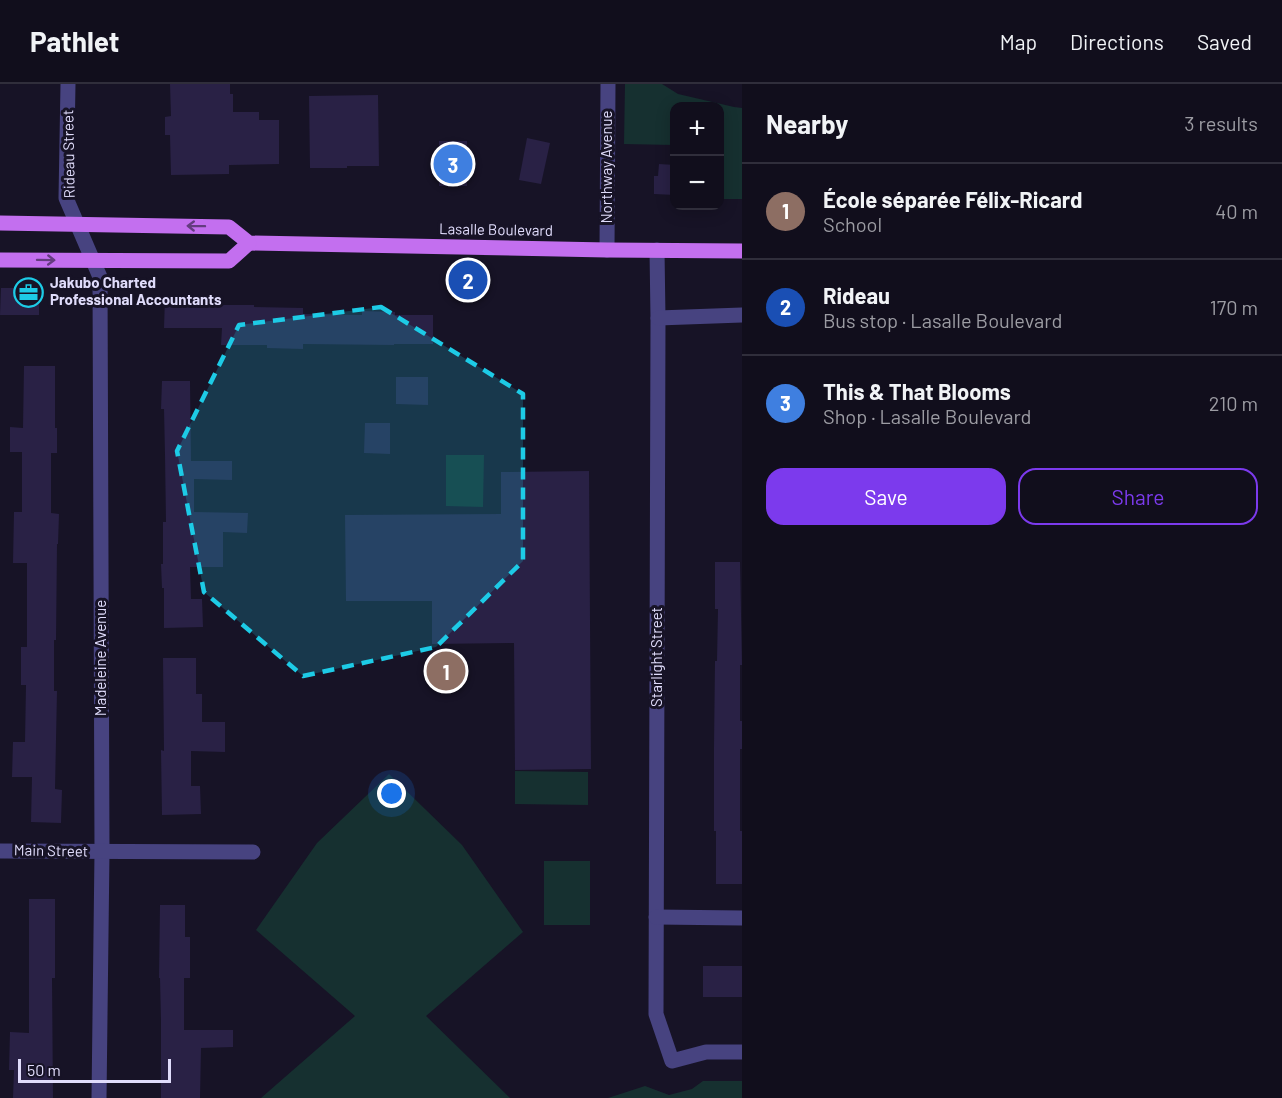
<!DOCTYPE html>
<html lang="en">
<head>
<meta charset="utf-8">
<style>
  :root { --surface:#110e1c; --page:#1e1c29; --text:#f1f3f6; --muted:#9c9ca3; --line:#302e3b; --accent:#7c3aed }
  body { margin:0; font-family:Barlow,sans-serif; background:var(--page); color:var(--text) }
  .controls { position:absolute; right:18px; top:18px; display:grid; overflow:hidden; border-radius:12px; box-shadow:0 3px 15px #0003 }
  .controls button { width:54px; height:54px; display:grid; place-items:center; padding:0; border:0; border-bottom:2px solid var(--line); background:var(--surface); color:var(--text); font:30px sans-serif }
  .scale { position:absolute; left:18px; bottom:15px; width:153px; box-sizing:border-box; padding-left:6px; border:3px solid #e0dcfb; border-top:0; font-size:16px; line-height:21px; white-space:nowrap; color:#e0dcfb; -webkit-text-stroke:4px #171326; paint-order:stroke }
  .you { position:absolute; left:392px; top:710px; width:21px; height:21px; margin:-15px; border:4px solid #fff; border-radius:50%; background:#1a73e8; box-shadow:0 0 0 9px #1a73e833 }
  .badge { display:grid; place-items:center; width:39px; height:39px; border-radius:50%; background:var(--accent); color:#fff; font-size:20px; font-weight:700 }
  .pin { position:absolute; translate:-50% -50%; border:3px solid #fff; box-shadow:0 2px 6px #0006 }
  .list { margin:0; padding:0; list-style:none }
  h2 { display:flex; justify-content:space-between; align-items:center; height:78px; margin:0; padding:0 24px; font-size:26px }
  h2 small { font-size:20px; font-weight:400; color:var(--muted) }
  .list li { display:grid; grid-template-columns:39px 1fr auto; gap:18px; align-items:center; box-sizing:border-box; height:96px; padding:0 24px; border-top:2px solid var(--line) }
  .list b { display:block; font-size:22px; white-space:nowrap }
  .list p { margin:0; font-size:20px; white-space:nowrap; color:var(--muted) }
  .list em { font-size:20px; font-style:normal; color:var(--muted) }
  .actions { display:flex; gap:12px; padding:18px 24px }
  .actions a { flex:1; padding:14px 0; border:2px solid var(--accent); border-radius:18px; text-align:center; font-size:21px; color:var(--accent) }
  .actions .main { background:var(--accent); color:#fff }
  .map { position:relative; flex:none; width:742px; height:1014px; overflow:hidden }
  header { display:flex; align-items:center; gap:36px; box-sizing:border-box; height:84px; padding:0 30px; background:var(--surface); border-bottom:2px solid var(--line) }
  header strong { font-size:28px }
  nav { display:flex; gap:33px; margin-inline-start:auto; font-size:21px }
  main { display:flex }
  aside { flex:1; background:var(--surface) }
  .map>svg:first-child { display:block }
</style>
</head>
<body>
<header>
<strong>Pathlet</strong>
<nav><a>Map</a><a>Directions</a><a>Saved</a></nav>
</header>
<main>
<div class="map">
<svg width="742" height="1014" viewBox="0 0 742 1014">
  <rect width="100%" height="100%" fill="#171326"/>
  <!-- green -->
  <g fill="#163030">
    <path d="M625 0H662L678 10 734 23 742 24V115H720V22H674V61L624 60Z"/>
    <path d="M446 371H484L483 423 446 422Z"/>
    <path d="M515 687 588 688V721L515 720Z"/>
    <path d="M389 690 462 761 523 848 426 932 510 1014H261L355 932 256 846 317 759Z"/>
    <rect x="544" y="777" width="46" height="64"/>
    <path d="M703 997H742V1014H608L645 1002 669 1011 692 1005Z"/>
  </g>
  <!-- building -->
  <g fill="#292145">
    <path d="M170 0H230V10H233V28H259V36H279V80L229 81V90L171 91 170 51H165V33L171 32Z"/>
    <path d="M378 11 379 82H347V84H310L309 12Z"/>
    <path d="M527 54 550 59 541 100 519 96Z"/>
    <rect x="439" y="57" width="28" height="45"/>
    <path d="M659 80 675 81V111L654 110V92H658Z"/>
    <path d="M1 204H39V231H0Z"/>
    <path d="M165 213 205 214 204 221H254V223L303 224V230L362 231V227L395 228V231H433V260H394V261L303 260V265L267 264V261H221L222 244H164Z"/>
    <path d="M24 282H55V344H57V369H51V429L59 430 58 460H57L56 556H54V607H57L55 705 62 706 61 739 31 738 32 693H12L13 658H25L26 601H21V563H27V479H13L14 428H22V368H10V343L23 344Z"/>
    <path d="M396 293H428V321L396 320Z"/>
    <path d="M162 297H190L191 377H232V396L194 395V428L248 429 247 449 223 448V483H190L191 515H202L203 543 164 544V504H162L161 480H163V438H166L165 371 164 325H161Z"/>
    <path d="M365 339H390V370L364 369Z"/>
    <path d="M589 387 591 685 515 686 514 559 432 560V517H346L345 431 501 430V388Z"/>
    <path d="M715 478H740L742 581H740V637H742V665H740V747H742V800H716V747H714V663L715 577H717L718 525H715Z"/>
    <path d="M163 574H196V610H202V638H225V668L191 667V702H200L201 730 162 731 161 666 164 667Z"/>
    <path d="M29 815H55V894H52L53 1014H13L14 986H9L10 948 29 949Z"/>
    <path d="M160 821H185V853H190V894H184V946H233V963L201 964 200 1014H161V936L160 894H159Z"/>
    <rect x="703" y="882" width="39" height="31"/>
  </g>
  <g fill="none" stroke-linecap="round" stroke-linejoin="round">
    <!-- minor -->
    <g stroke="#474380" stroke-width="15">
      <path d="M68 0 66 114 100 193 102 768 99 1014"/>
      <path d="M607 166 608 0"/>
      <path d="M657 166 658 234 656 930 672 977 706 968H742"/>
      <path d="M658 234 742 231"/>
      <path d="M0 767 253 768"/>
      <path d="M656 833 742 834"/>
    </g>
    <!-- major -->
    <g stroke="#c36fef" stroke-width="15">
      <path d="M0 139 229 143 249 159 607 166 742 167"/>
      <path d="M0 176 229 177 249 159"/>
    </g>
  </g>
  <!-- one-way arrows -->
  <defs><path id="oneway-shaft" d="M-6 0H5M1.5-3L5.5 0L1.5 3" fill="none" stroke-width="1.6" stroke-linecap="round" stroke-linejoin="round" transform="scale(1.5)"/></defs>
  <g stroke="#643c80">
    <use href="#oneway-shaft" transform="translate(196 142) rotate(-179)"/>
    <use href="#oneway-shaft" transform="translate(46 176) rotate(1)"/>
  </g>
  <!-- marked area -->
  <path fill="#1dcbe6" fill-opacity="0.2" stroke="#1dcbe6" stroke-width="4.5" stroke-dasharray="12 8" stroke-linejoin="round" d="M381 223 523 310V477L436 563 303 592 204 508 177 367 239 241Z"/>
  <!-- icons -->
  <defs>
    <symbol id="office-ring" viewBox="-11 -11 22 22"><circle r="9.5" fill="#171326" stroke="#1dcbe6" stroke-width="1.5"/><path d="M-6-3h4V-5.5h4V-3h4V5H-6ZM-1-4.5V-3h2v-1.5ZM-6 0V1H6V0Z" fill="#1dcbe6"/></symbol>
  </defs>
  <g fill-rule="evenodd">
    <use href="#office-ring" x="12" y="192" width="33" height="33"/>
  </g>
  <g text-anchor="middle" stroke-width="6" stroke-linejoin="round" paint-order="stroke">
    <!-- street labels -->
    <g font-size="15" fill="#e0dcfb" stroke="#171326">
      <text transform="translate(69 70) rotate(-91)" y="5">Rideau Street</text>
      <text transform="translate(607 83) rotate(-90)" y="5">Northway Avenue</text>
      <text transform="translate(496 146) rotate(1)" y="5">Lasalle Boulevard</text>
      <text transform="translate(657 573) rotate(-90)" y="5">Starlight Street</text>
      <text transform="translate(101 574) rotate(-90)" y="5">Madeleine Avenue</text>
      <text transform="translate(51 767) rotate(1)" y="5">Main Street</text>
    </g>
    <!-- poi labels -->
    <g font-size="15" font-weight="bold" fill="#e0dcfb" stroke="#171326" text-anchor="start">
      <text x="50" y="204">Jakubo Charted<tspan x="50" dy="17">Professional Accountants</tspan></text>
    </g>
  </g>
</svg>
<div class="controls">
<button>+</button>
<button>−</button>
</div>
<div class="scale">50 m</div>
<div class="you"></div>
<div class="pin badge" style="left:446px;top:587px;background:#8d6e63">1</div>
<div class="pin badge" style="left:468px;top:196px;background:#1a4fb4">2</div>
<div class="pin badge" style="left:453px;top:80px;background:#3f7fe0">3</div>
</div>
<aside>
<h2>Nearby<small>3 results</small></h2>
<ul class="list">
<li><span class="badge" style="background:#8d6e63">1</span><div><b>École séparée Félix-Ricard</b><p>School</p></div><em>40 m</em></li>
<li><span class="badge" style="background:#1a4fb4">2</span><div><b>Rideau</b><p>Bus stop · Lasalle Boulevard</p></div><em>170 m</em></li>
<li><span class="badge" style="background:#3f7fe0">3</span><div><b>This &amp; That Blooms</b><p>Shop · Lasalle Boulevard</p></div><em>210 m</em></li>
</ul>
<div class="actions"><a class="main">Save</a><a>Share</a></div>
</aside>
</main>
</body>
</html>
